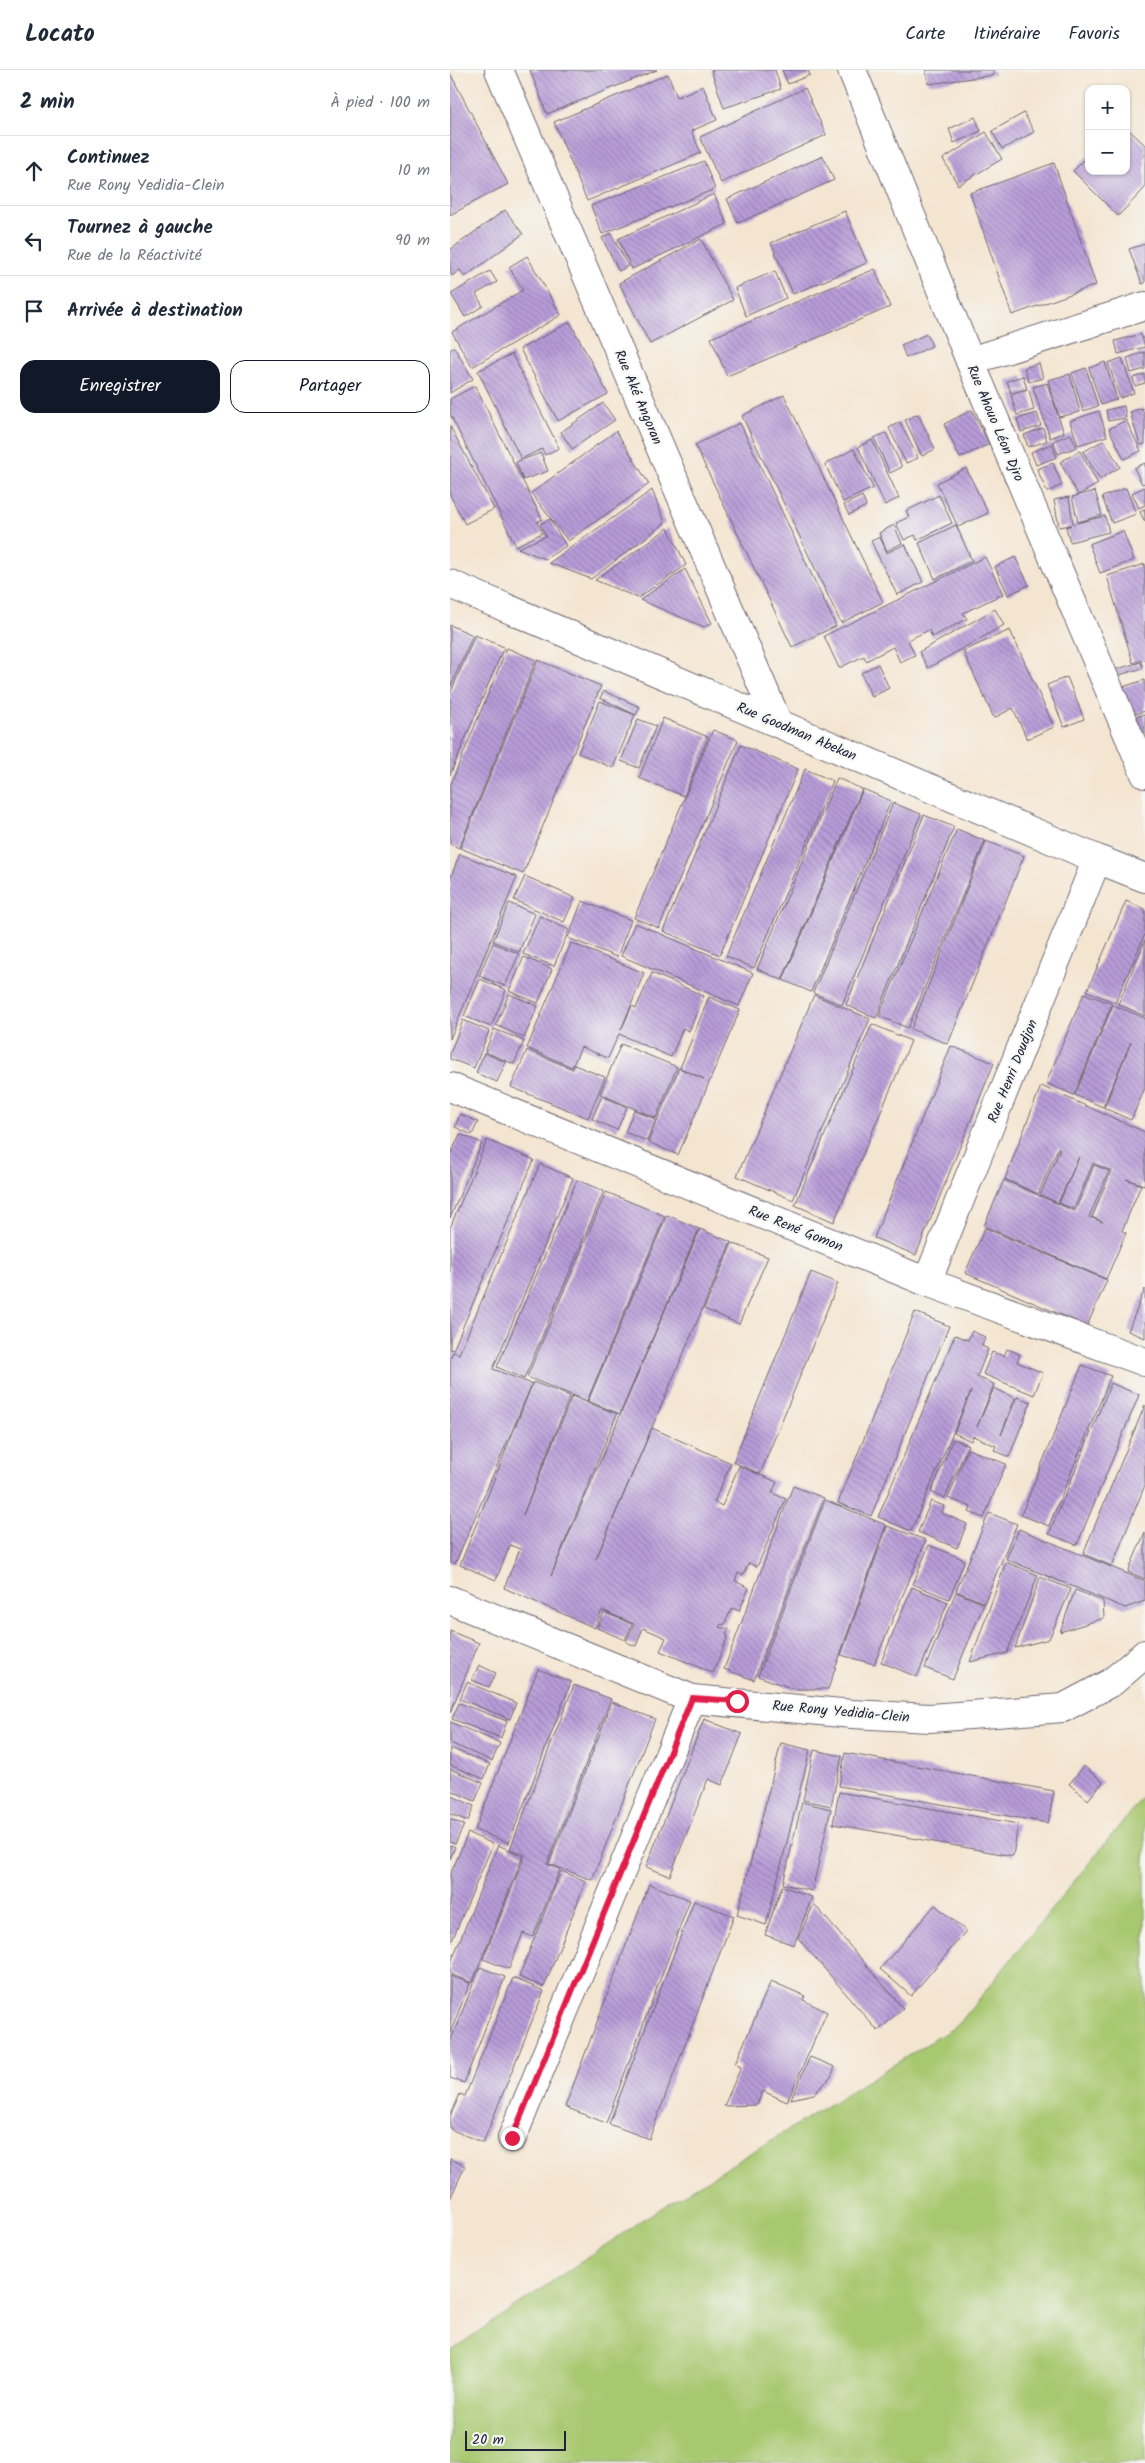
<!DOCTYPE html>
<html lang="fr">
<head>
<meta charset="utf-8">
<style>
  :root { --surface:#fff; --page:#f2f2f3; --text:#1f2937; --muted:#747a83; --line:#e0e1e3; --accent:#111827 }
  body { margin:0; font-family:Kalam,sans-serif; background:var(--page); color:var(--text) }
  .controls { position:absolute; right:15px; top:15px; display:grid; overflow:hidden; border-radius:10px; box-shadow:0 1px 4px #0004 }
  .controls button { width:45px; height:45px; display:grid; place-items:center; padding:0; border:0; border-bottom:1px solid var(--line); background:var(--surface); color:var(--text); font:25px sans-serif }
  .scale { position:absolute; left:15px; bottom:12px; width:101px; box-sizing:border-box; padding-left:5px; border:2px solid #22223b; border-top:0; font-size:14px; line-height:18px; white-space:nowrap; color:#22223b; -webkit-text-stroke:4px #f6f6f2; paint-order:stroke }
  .stop { position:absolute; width:15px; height:15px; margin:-11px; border:4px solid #e11d48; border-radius:50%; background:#fff }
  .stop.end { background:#e11d48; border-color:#fff; box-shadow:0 1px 5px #0008 }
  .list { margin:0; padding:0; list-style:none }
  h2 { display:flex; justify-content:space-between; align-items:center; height:65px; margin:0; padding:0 20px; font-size:21px }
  h2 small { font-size:16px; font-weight:400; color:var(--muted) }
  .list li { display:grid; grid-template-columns:32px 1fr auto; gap:15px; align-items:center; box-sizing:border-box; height:70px; padding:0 20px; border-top:1px solid var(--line) }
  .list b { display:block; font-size:19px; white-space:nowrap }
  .list p { margin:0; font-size:16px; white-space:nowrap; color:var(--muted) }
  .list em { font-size:16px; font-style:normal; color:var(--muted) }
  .actions { display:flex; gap:10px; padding:15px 20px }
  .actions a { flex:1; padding:11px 0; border:1px solid var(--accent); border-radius:15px; text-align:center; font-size:18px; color:var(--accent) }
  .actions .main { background:var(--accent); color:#fff }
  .icon { flex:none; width:28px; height:28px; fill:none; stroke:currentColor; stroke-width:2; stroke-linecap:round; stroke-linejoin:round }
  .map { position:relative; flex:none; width:695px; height:2393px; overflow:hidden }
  header { display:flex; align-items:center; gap:30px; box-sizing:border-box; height:70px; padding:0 25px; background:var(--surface); border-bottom:1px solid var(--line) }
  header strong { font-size:24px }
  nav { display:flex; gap:28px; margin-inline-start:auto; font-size:18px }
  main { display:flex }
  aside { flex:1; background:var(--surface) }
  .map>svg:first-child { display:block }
</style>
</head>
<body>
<header>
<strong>Locato</strong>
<nav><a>Carte</a><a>Itinéraire</a><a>Favoris</a></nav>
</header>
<main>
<aside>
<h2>2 min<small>À pied · 100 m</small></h2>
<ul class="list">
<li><svg class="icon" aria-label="ahead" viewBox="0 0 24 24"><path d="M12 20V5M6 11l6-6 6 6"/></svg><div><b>Continuez</b><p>Rue Rony Yedidia-Clein</p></div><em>10 m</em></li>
<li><svg class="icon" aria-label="left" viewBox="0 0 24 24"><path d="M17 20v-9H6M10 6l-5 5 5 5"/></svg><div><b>Tournez à gauche</b><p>Rue de la Réactivité</p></div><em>90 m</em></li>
<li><svg class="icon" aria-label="arrive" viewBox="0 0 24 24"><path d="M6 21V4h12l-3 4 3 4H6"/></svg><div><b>Arrivée à destination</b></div></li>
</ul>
<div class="actions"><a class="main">Enregistrer</a><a>Partager</a></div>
</aside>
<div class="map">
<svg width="695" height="2393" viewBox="0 0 695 2393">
  <defs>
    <pattern id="building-back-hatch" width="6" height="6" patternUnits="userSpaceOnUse" patternTransform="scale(1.25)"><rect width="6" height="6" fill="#b89cd8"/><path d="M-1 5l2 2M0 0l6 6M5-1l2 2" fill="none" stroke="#957fb0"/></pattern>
  </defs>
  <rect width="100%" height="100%" fill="#f6f6f2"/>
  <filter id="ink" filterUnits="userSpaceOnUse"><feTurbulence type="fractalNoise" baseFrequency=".02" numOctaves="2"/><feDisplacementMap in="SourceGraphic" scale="10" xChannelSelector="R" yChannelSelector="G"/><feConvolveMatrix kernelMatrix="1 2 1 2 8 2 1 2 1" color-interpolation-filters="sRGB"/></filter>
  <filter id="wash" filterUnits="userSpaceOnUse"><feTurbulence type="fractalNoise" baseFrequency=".0096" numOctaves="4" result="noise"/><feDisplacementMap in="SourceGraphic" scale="20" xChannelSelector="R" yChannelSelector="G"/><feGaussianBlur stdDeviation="1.12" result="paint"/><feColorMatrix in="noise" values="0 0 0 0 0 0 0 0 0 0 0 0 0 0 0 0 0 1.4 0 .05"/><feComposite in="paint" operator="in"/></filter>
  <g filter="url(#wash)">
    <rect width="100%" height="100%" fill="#f4e5d1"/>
    <!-- grass -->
    <path fill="#a8c870" stroke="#657556" d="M695 1724V2393H0V2281L200 2145 508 1955Z"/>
    <g id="blocks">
      <!-- building -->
      <g fill="url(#building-back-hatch)">
        <path d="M80 0H207L97 44Z"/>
        <path d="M261 0H325L331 19 274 38Z"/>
        <path d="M332 0H358L360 5 338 14Z"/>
        <path d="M476 0H544V5L478 14Z"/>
        <path d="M0 3 58 114 0 145Z"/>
        <path d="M218 4 227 27 253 16 267 50 241 61 251 83 137 131 104 52Z"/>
        <path d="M355 18 376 65 271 113 250 67Z"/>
        <path d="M574 43 584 62 552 79 542 61Z"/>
        <path d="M525 47 531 61 504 73 499 59Z"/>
        <path d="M676 57 695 75V118L668 146 623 101 639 85V101H676Z"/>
        <path d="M536 62 552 89 508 115 493 89Z"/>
        <path d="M373 86 384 110 288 153 277 129Z"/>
        <path d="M254 91 265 119 152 164 141 136Z"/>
        <path d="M604 93 646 215 562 245 520 123Z"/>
        <path d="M264 124 277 154 182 199 168 169Z"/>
        <path d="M55 140 73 164 15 207 10 200 2 206 0 202V180Z"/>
        <path d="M395 141 417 193 343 224 321 173Z"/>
        <path d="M161 163 178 196 169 201 152 168Z"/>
        <path d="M251 169 283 230 200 274 169 213Z"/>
        <path d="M695 174V213L692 214 679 179Z"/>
        <path d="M77 186 111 245 22 297 2 262 73 220 59 197Z"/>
        <path d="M425 199 440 237 277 306 261 268Z"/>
        <path d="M40 201 47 212 26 224 33 236 15 247 1 224Z"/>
        <path d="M325 201 336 228 296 246 285 218Z"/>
        <path d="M120 252 158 324 108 351 70 279Z"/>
        <path d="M477 264 482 276 456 288 451 275Z"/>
        <path d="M691 264 695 277 668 284 665 271Z"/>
        <path d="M4 277 23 309 0 323V280Z"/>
        <path d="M695 282V299L681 303 677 288Z"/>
        <path d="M62 284 109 378 95 385 92 379 71 389 28 301Z"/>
        <path d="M672 288 684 323 670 328 658 293Z"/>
        <path d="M655 292 667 329 651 335 639 298Z"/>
        <path d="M589 293 593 308 579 312 574 298Z"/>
        <path d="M636 298 648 336 633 341 622 303Z"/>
        <path d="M620 304 630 342 609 347 598 310Z"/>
        <path d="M695 304V313L685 316 683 308Z"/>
        <path d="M573 306 577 319 561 323 557 311Z"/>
        <path d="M597 313 614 363 600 368 583 317Z"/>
        <path d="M25 316 92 449 87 452 92 463 66 476 0 344V329Z"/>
        <path d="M579 320 584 340 567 345 561 325Z"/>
        <path d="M334 325 433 532 391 553 292 346Z"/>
        <path d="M153 333 165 350 122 379 111 362Z"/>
        <path d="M674 336 676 348 658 351 656 340Z"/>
        <path d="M692 338 695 348V374L690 375 680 342Z"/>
        <path d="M522 340 539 374 510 388 494 354Z"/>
        <path d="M649 341 657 366 628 375 620 351Z"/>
        <path d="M587 343 591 356 571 362 567 349Z"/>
        <path d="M468 344 485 379 472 386 455 350Z"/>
        <path d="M676 350 691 381 674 389 659 359Z"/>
        <path d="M450 352 468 388 456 393 439 358Z"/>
        <path d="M290 353 386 556 342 577 245 375Z"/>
        <path d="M0 356 44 439 15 454 0 425Z"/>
        <path d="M593 358 597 371 578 377 574 365Z"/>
        <path d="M166 361 199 414 118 471 81 423Z"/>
        <path d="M436 363 452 397 440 403 424 368Z"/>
        <path d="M621 364 627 377 608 384 603 371Z"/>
        <path d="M422 370 449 428 435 435 408 377Z"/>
        <path d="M654 370 670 397 650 409 633 382Z"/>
        <path d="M602 374 607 387 586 395 581 382Z"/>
        <path d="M404 379 423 418 393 432 375 394Z"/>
        <path d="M630 381 648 414 628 425 610 392Z"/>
        <path d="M91 383 98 401 73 410 66 392Z"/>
        <path d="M603 393 612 415 597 422 587 399Z"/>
        <path d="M695 393V413L692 414 684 398Z"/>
        <path d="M516 398 538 443 508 457 487 413Z"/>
        <path d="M695 417V435L689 438 682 423Z"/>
        <path d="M676 418 686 444 662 453 652 427Z"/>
        <path d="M202 420 215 453 141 509 99 493Z"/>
        <path d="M645 421 652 445 628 452 622 427Z"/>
        <path d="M489 425 502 453 467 470 465 465 454 470 446 453 459 447 456 441Z"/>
        <path d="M412 426 416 436 399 445 394 435Z"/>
        <path d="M619 427 623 454 655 446 659 462 620 472 616 457 621 455 609 457 604 430Z"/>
        <path d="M695 439V452L690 442Z"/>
        <path d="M100 449 116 476 95 489 68 478 96 466 90 454Z"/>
        <path d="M444 455 452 473 437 481 429 463Z"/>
        <path d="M506 455 522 491 485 509 469 473Z"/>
        <path d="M218 458 236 495 188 528 145 510Z"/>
        <path d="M673 461 684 490 650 503 639 474Z"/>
        <path d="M430 467 437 483 455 474 473 512 447 525 421 471Z"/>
        <path d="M535 487 553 524 513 543 517 549 482 567 479 560 458 570 465 585 450 592 443 577 416 591 414 586 389 598 374 566Z"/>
        <path d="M565 487 579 515 558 525 545 497Z"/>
        <path d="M695 494V589L683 593 657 506Z"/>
        <path d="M235 499 262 553 254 557 190 530Z"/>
        <path d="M545 539 554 555 478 598 469 582Z"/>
        <path d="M0 555 23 565 0 618Z"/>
        <path d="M560 560 604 657 577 669 563 638 544 648 513 581Z"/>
        <path d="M25 565 54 577 0 705V624Z"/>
        <path d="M57 578 86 590 9 778 0 774V716Z"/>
        <path d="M88 590 151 616 73 804 10 778Z"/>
        <path d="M691 592 693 598 666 606 664 600Z"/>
        <path d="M428 594 439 618 422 627 411 603Z"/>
        <path d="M617 607 634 649 614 657 597 615Z"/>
        <path d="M695 610V641L675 647 666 619Z"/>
        <path d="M154 621 190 637 186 645 150 628Z"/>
        <path d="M150 631 185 645 163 698 128 683Z"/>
        <path d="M695 644V670L680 648Z"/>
        <path d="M213 648 258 667 234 726 189 708Z"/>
        <path d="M188 649 206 656 189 698 171 691Z"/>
        <path d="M263 660 288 670 209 858 184 848Z"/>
        <path d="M291 675 348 699 270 885 213 861Z"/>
        <path d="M355 699 383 711 304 898 276 886Z"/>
        <path d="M387 708 412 719 332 910 307 899Z"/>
        <path d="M413 719 441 731 361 922 333 910Z"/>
        <path d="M443 733 471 744 392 935 363 923Z"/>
        <path d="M474 745 504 757 426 948 396 935Z"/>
        <path d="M507 759 535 771 458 958 429 946Z"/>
        <path d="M536 771 574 786 498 974 461 959Z"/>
        <path d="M10 784 67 807 0 969V809Z"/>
        <path d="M75 806 125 828 114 852 64 830Z"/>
        <path d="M132 831 181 850 167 887 118 868Z"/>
        <path d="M676 831 695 839V864L665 933 637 921Z"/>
        <path d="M59 833 85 844 69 882 43 871Z"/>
        <path d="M90 846 119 860 104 896 73 884Z"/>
        <path d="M185 853 303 903 289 936 171 886Z"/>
        <path d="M695 870V946L668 934Z"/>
        <path d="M43 873 69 884 55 916 29 906Z"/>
        <path d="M121 873 194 903 171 960 182 936 186 938 202 903 254 926 239 961 233 958 221 987 169 964 158 988 131 977 122 997 77 978Z"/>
        <path d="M74 887 102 899 88 933 59 921Z"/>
        <path d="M30 909 56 920 41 957 14 946Z"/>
        <path d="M634 923 662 934 624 1025 596 1013Z"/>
        <path d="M59 924 88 936 74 968 46 955Z"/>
        <path d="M364 925 420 949 343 1130 287 1106Z"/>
        <path d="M259 927 290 940 228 1085 198 1072 229 998 254 1009 230 998Z"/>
        <path d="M663 935 695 948V1018L681 1050 654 1038 681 972 653 1037 625 1025Z"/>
        <path d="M13 950 39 961 24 998 0 989V983Z"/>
        <path d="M422 954 461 971 384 1152 345 1135Z"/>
        <path d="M44 959 74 971 64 994 35 982Z"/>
        <path d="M171 974 227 997 206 1048 150 1024Z"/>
        <path d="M501 976 544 993 466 1185 424 1168Z"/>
        <path d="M77 980 123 999 124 995 155 1007 138 1048 61 1017Z"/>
        <path d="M34 983 56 992 47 1012 26 1003Z"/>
        <path d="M591 1016 695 1062V1112L694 1115 676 1109 691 1115 672 1161 676 1163 656 1209 534 1156 554 1110 625 1141 644 1095 659 1101 639 1147 653 1152 642 1147 661 1101 643 1093 624 1139 609 1133 629 1087 608 1133 590 1125 610 1079 608 1078 588 1124 555 1109Z"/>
        <path d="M152 1026 177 1037 167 1060 142 1049Z"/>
        <path d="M184 1040 206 1049 197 1071 175 1062Z"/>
        <path d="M10 1044 28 1052 22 1065 5 1057Z"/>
        <path d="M10 1064 32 1073 0 1148V1086Z"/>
        <path d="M37 1070 84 1090 3 1280 0 1279V1158Z"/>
        <path d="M90 1094 123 1108 43 1299 82 1314 5 1494 0 1492V1289L3 1282 9 1284Z"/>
        <path d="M127 1110 154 1121 74 1309 47 1297Z"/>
        <path d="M156 1122 215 1146 137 1331 77 1307Z"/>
        <path d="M217 1145 249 1159 170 1344 138 1331Z"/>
        <path d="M535 1158 657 1210 637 1256 515 1203Z"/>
        <path d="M250 1159 281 1172 146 1489 202 1358 281 1393 264 1432 272 1436 289 1396 327 1412 322 1423 336 1429 307 1497 299 1493 293 1505 288 1503 285 1511 299 1518 289 1541 282 1538 274 1555 271 1554 269 1557 279 1559 276 1565 278 1566 263 1603 210 1581 216 1568 193 1558 186 1576 176 1572 184 1554 152 1540 145 1558 54 1518 70 1479 60 1475 46 1510 10 1495 83 1312 120 1326 73 1445 122 1326 167 1344 101 1506Z"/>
        <path d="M282 1173 318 1187 289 1254 254 1239Z"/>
        <path d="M361 1202 388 1213 310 1404 283 1392Z"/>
        <path d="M695 1219V1268L678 1261Z"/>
        <path d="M465 1242 499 1256 421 1446 388 1433Z"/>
        <path d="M522 1261 535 1267 532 1276 538 1279 527 1307 544 1314 527 1357 544 1318 565 1328 551 1365 567 1327 581 1332 559 1387 544 1380 546 1376 523 1366 521 1371 504 1363 521 1321 461 1461 428 1447 505 1265 518 1270Z"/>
        <path d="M557 1279 570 1284 567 1292 593 1303 584 1325 533 1304 542 1282 554 1286Z"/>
        <path d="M632 1295 661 1306 599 1456 571 1445Z"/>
        <path d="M661 1313 689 1325 627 1475 599 1464Z"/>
        <path d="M695 1335V1415L662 1496 633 1484Z"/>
        <path d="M503 1369 518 1375 495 1428 481 1422Z"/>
        <path d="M518 1379 556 1394 534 1448 519 1442 521 1437 498 1428Z"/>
        <path d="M343 1416 374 1428 304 1610 274 1599Z"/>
        <path d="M375 1430 436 1455 378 1619H343L308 1606Z"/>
        <path d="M481 1431 494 1436 492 1443 517 1454 507 1478 468 1462Z"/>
        <path d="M539 1443 567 1454 534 1533 506 1521Z"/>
        <path d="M437 1456 476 1470 424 1594 391 1585Z"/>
        <path d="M569 1459 695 1511V1531L675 1538 556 1489Z"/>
        <path d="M695 1462V1509L678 1502Z"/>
        <path d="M479 1475 515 1490 499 1529 463 1514Z"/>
        <path d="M556 1492 588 1505 557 1583 520 1592Z"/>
        <path d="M590 1507 621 1519 599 1569 565 1578Z"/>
        <path d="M462 1517 498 1532 467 1607 431 1592Z"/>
        <path d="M625 1520 653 1531 654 1548 610 1562Z"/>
        <path d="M506 1522 534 1534 503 1609 475 1598Z"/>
        <path d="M154 1542 182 1554 175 1570 147 1558Z"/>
        <path d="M0 1561 29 1573 0 1643Z"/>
        <path d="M29 1595 46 1603 39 1617 22 1610Z"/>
        <path d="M88 1599 121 1612 59 1773 25 1760Z"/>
        <path d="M17 1612 66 1633 60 1649 10 1629Z"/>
        <path d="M124 1615 161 1629 97 1794 110 1799 83 1867 73 1863 59 1899 33 1889 75 1785 60 1779Z"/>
        <path d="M162 1632 205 1649 142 1810 99 1794Z"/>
        <path d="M9 1633 57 1651 51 1668 2 1649Z"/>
        <path d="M254 1649 292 1664 272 1715 258 1709 220 1806 196 1797Z"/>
        <path d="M0 1652 50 1673 42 1691 0 1673Z"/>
        <path d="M331 1673 360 1680 316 1855 287 1845Z"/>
        <path d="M0 1678 40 1694 34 1709 0 1695Z"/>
        <path d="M364 1680 392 1686 381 1736 353 1730Z"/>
        <path d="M395 1683 604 1721 598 1753 389 1716Z"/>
        <path d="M634 1696 653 1712 638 1730 619 1714Z"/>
        <path d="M0 1699 33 1713 25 1731 0 1720Z"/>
        <path d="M389 1722 568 1754 563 1786 383 1754Z"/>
        <path d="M0 1725 24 1736 18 1751 0 1744Z"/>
        <path d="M352 1732 381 1739 362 1821 333 1814Z"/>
        <path d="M0 1749 14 1755 5 1774 0 1772Z"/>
        <path d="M18 1763 43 1774 0 1875V1805Z"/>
        <path d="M0 1775 5 1777 0 1789Z"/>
        <path d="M48 1775 73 1786 22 1913 0 1904V1895Z"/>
        <path d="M111 1801 136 1811 94 1917 69 1907Z"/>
        <path d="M199 1814 240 1830 156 2053 115 2037Z"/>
        <path d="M332 1816 362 1827 344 1875 315 1865Z"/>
        <path d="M244 1831 284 1846 199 2069 159 2054Z"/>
        <path d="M364 1834 453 1938 428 1961 348 1868Z"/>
        <path d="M485 1835 516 1861 461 1926 430 1899Z"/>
        <path d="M30 1897 55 1907 14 2013 0 2008V1972Z"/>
        <path d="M0 1906 20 1913 0 1963Z"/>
        <path d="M63 1908 94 1921 33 2073 0 2059V2047L10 2024 15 2026Z"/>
        <path d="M321 1911 355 1926 353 1930 377 1942 337 2032 313 2021 307 2035 274 2036 291 1997 285 1994Z"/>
        <path d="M360 1987 385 1997 381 2007 364 2024 341 2029Z"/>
        <path d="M0 2089 15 2096 0 2129Z"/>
      </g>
    </g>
  </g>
  <g filter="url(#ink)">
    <use href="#blocks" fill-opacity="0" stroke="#6c6670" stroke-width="1"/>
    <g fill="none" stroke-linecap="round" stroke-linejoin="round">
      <defs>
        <g id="minor">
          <path d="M49 0 328 653"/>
          <path d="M402 0 520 291 695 704"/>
          <path d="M520 291 695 236"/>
          <path d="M0 514 647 789 695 808"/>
          <path d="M0 1017 477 1212 695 1292"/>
          <path d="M477 1212 647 789"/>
          <path d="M0 1530 242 1629 402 1644 480 1648 613 1638 662 1612 695 1584"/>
          <path d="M62 2068 242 1629"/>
        </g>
      </defs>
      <!-- minor casing -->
      <use href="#minor" stroke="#6c6670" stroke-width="30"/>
      <!-- minor -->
      <use href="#minor" stroke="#fff" stroke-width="28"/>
    </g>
  </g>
  <g fill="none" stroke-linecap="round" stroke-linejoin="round" filter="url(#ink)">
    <!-- route -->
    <path stroke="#e11d48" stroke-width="6" d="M62 2068 242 1628 287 1631"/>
  </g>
  <g text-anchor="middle" stroke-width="4" stroke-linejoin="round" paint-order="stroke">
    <!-- street labels -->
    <g font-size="14" fill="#22223b" stroke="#f6f6f2">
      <text transform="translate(189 327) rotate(67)" y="5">Rue Aké Angoran</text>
      <text transform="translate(546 353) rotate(67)" y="5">Rue Ahouo Léon Djro</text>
      <text transform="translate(347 661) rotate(23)" y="5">Rue Goodman Abekan</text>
      <text transform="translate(562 1001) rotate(-68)" y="5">Rue Henri Doudjon</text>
      <text transform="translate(346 1158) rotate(22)" y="5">Rue René Gomon</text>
      <text transform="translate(391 1641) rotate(5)" y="5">Rue Rony Yedidia-Clein</text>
    </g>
  </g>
</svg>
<div class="controls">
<button>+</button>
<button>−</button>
</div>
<div class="scale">20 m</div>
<div class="stop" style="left:287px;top:1631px"></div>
<div class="stop end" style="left:62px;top:2068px"></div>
</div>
</main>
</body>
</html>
